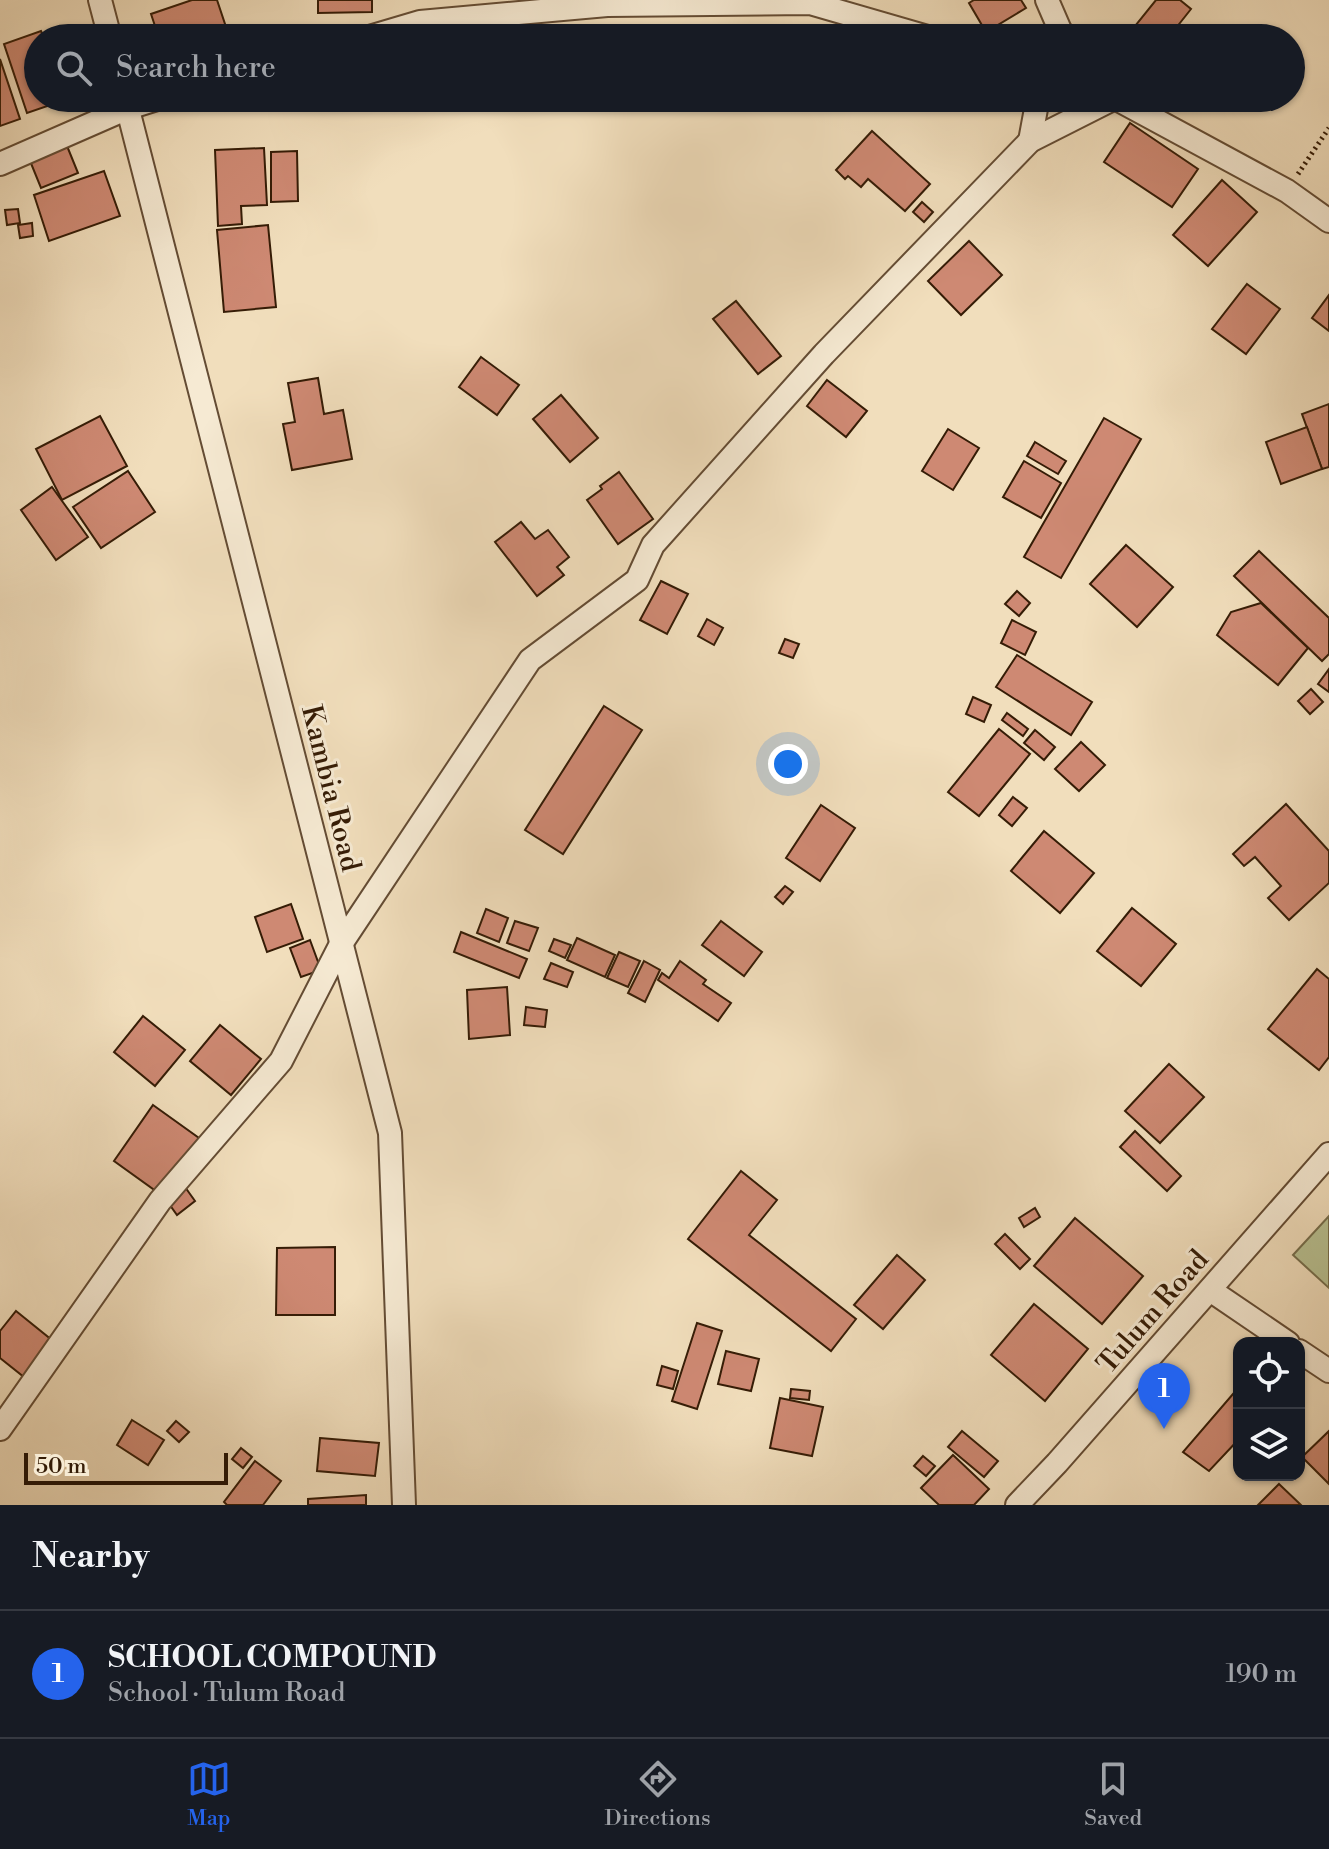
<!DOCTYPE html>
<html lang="en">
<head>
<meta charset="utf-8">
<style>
  :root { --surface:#171b24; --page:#20242c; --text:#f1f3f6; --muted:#9ea1a6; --line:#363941; --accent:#2563eb }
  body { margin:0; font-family:"Libre Bodoni",serif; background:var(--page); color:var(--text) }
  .controls { position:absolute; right:24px; bottom:24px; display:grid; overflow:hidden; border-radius:16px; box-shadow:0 2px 6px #0004 }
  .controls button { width:72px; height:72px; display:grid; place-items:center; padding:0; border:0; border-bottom:2px solid var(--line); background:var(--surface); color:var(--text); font:40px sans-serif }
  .scale { position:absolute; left:24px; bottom:20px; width:204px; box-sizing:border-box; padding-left:8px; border:4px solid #351c06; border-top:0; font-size:22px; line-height:28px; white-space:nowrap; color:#351c06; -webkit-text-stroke:6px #f6ead3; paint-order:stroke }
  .you { position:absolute; left:788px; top:764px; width:28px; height:28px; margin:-20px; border:6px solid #fff; border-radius:50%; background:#1a73e8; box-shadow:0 0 0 12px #1a73e833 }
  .badge { display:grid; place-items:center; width:52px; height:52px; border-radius:50%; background:var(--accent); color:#fff; font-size:26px; font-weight:700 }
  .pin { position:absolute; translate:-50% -66px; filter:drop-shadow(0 2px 4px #0008) }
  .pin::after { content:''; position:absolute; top:42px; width:28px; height:24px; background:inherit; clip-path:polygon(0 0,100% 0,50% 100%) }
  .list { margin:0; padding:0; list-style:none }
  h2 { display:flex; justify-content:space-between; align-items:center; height:104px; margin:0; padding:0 32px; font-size:34px }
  h2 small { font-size:26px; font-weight:400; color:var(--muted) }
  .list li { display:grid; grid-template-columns:52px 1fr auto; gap:24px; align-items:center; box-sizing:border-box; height:128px; padding:0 32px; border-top:2px solid var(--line) }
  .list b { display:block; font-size:30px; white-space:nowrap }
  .list p { margin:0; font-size:26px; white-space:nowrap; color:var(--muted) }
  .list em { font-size:26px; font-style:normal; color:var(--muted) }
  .icon { flex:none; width:44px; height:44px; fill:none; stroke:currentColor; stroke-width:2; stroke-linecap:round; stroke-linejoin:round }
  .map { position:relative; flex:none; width:1329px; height:1505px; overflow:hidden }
  .search { position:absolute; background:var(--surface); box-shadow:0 2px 6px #0004; left:24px; right:24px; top:24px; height:88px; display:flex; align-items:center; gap:20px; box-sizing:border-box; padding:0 28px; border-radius:44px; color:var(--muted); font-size:30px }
  .sheet { height:232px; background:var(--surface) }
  nav { display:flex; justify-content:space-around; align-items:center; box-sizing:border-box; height:112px; border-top:2px solid var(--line); background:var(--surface); font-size:22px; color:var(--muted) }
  nav a { display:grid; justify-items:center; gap:4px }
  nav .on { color:var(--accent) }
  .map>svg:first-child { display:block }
</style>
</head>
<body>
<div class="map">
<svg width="1329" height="1505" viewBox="0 0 1329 1505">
  <rect width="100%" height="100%" fill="#f1debc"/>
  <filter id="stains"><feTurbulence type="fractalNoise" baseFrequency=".0025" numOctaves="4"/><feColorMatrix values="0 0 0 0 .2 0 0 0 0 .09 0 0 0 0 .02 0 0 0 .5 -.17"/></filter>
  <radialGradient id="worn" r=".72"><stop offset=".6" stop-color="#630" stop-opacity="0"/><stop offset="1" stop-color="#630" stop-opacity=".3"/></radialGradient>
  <!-- green -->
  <path fill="#b8c192" stroke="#766e4c" stroke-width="2" d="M1329 1216V1288L1293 1255Z"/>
  <!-- building -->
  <g fill="#ce8973" stroke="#351c06" stroke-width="2">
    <path d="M192 0H217L228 33 214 38H159L151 14Z"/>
    <path d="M318 0H372V12L318 13Z"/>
    <path d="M974 0H1021L1026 8 986 32 969 3Z"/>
    <path d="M1156 0H1180L1191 9 1168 38H1150L1135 26Z"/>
    <path d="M41 31 44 38H38V98H64L65 100 27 113 4 44Z"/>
    <path d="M0 59 20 119 0 126Z"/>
    <path d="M1197 98H1225L1219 109Z"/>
    <path d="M1130 123 1198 169 1172 207 1104 162Z"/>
    <path d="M872 131 930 184 905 211 868 179 861 187 848 176 845 179 836 170Z"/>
    <path d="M65 141 78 173 41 188 28 156Z"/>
    <path d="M264 148 267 205 241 206 242 224 218 226 215 150Z"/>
    <path d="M297 151 298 201 271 202V152Z"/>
    <path d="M104 171 120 216 49 241 34 195Z"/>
    <path d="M1222 180 1257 212 1208 266 1173 235Z"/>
    <path d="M922 202 933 212 924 222 913 212Z"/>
    <path d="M18 209 20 223 7 225 5 210Z"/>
    <path d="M32 223 33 236 20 238 18 225Z"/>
    <path d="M268 225 276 307 224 312 217 230Z"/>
    <path d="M969 241 1002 275 961 315 928 281Z"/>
    <path d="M1247 284 1280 309 1246 354 1212 329Z"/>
    <path d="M1329 295V331L1312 318Z"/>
    <path d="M736 301 781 356 758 374 713 319Z"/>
    <path d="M481 357 519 385 497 415 459 387Z"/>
    <path d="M318 378 324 414 343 410 352 459 292 470 283 424 295 422 288 383Z"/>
    <path d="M827 380 867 411 846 437 807 406Z"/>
    <path d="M561 395 598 438 570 462 533 419Z"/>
    <path d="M1329 404V467L1322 469 1302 414Z"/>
    <path d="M100 416 127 466 62 500 36 449Z"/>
    <path d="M1104 418 1141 439 1061 578 1024 557Z"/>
    <path d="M1307 427 1322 469 1281 484 1266 442Z"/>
    <path d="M948 429 979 448 953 490 922 471Z"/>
    <path d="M1035 442 1066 461 1058 474 1027 456Z"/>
    <path d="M1024 461 1061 483 1041 518 1003 497Z"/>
    <path d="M128 471 155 512 101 548 73 507Z"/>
    <path d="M619 472 653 519 618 544 587 500 602 489 600 486Z"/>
    <path d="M52 487 88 537 56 560 21 510Z"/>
    <path d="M521 522 535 539 548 530 569 557 557 567 564 575 537 596 495 542Z"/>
    <path d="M1126 545 1173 587 1137 627 1090 584Z"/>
    <path d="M1259 551 1329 618V654L1322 661 1234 576Z"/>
    <path d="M661 581 688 594 667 634 640 620Z"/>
    <path d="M1017 591 1030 603 1019 616 1005 604Z"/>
    <path d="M1261 603 1308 648 1278 685 1217 635 1231 612Z"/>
    <path d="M707 619 723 628 714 645 698 636Z"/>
    <path d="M1012 620 1036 632 1025 655 1001 643Z"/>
    <path d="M785 639 799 644 793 658 779 653Z"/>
    <path d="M1017 655 1092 702 1071 735 996 687Z"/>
    <path d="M1329 669V692L1318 684Z"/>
    <path d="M1311 689 1323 702 1310 714 1298 701Z"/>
    <path d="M973 697 991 705 984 722 966 714Z"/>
    <path d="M604 706 642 730 563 854 525 830Z"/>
    <path d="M1007 713 1028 729 1023 736 1002 720Z"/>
    <path d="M999 729 1030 754 979 816 948 792Z"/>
    <path d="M1035 730 1055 747 1044 760 1024 743Z"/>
    <path d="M1081 742 1105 765 1079 791 1055 769Z"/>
    <path d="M1013 797 1027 808 1012 826 999 815Z"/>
    <path d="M1286 804 1329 851V883L1289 920 1268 898 1281 886 1255 857 1244 866 1233 854Z"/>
    <path d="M821 805 855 828 820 881 786 858Z"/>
    <path d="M1044 831 1094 873 1060 913 1011 871Z"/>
    <path d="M785 886 793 892 783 904 775 897Z"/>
    <path d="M291 904 303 939 267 952 255 917Z"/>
    <path d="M1132 908 1176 944 1141 986 1097 951Z"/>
    <path d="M486 909 508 918 499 942 477 933Z"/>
    <path d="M515 921 538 928 529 951 507 943Z"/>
    <path d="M721 921 762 952 744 976 702 945Z"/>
    <path d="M461 932 527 959 519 978 454 952Z"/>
    <path d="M577 938 615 955 605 977 567 960Z"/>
    <path d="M554 939 571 945 565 958 549 951Z"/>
    <path d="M310 940 321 970 301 977 290 948Z"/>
    <path d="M619 952 640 961 628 987 607 978Z"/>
    <path d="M644 961 660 970 645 1002 628 993Z"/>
    <path d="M680 961 706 980 703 984 731 1003 718 1021 658 980 662 973 669 978Z"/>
    <path d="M551 963 573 972 567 987 544 979Z"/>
    <path d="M1317 969 1329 979V1057L1319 1070 1268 1029Z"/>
    <path d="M507 987 510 1035 469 1039 467 990Z"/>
    <path d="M526 1007 547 1010 545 1027 524 1025Z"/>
    <path d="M143 1016 185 1050 155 1086 114 1052Z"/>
    <path d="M220 1025 261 1059 231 1095 190 1061Z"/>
    <path d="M1169 1064 1204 1097 1160 1143 1125 1111Z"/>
    <path d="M153 1105 199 1138 160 1194 114 1161Z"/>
    <path d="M1135 1131 1181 1176 1167 1191 1120 1147Z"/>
    <path d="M741 1171 777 1200 749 1235 856 1319 831 1351 688 1239Z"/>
    <path d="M185 1187 195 1201 177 1215 167 1201Z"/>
    <path d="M1035 1208 1040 1217 1024 1227 1019 1218Z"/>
    <path d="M1075 1218 1143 1276 1102 1324 1034 1266Z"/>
    <path d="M1005 1234 1030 1259 1020 1269 995 1244Z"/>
    <path d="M335 1247V1315H276L277 1248Z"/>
    <path d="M897 1255 925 1280 883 1329 854 1305Z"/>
    <path d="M1034 1304 1088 1349 1045 1401 991 1355Z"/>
    <path d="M16 1311 58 1345 29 1381 0 1358V1331Z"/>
    <path d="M697 1323 722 1331 697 1409 672 1401Z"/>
    <path d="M726 1351 759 1359 751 1391 718 1384Z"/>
    <path d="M662 1366 678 1371 673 1389 657 1385Z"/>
    <path d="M1239 1387V1439L1209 1471 1183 1452Z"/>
    <path d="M791 1389 810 1391 809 1400 790 1398Z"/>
    <path d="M780 1398 823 1407 812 1456 770 1448Z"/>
    <path d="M132 1420 164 1440 148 1465 117 1445Z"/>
    <path d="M176 1421 189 1432 179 1442 167 1431Z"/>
    <path d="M962 1431 998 1461 984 1477 948 1447Z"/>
    <path d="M1329 1431V1484L1302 1457Z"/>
    <path d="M320 1438 379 1443 375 1476 317 1471Z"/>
    <path d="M241 1448 252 1457 243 1468 232 1459Z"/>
    <path d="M953 1455 989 1489 974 1505H939L921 1488Z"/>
    <path d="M923 1456 935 1466 926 1476 914 1466Z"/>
    <path d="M255 1461 281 1481 263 1505H227L224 1502Z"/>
    <path d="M1279 1484 1301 1505H1258Z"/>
    <path d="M366 1495V1505H308V1499Z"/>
  </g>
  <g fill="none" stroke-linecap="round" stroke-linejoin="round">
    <defs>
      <g id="street">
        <path d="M100 0 110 38"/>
        <path d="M1047 0 1060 30 1067 38"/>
        <path d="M366 38 420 22 607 5 810 3 931 38"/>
        <path d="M125 98 390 1133 404 1505"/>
        <path d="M1115 98 1287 191 1329 221"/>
        <path d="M1030 141 1038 98"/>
        <path d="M0 164 128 108 160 98"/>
        <path d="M1210 1290 1288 1343"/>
        <path d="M1299 1351 1329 1371"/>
        <path d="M0 1429 160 1201 281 1061 341 944 530 660 637 580 653 545 824 354 1030 141 1115 98"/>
        <path d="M1017 1505 1057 1463 1329 1154"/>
      </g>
    </defs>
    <!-- street casing -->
    <use href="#street" stroke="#644c34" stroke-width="26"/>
    <!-- path -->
    <path stroke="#351c06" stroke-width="5" stroke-dasharray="2 4" stroke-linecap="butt" d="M1298 174 1329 128"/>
    <!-- street -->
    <use href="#street" stroke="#f6ead3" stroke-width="22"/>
  </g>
  <g text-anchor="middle" stroke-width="6" stroke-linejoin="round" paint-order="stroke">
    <!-- street labels -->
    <g font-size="28" fill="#351c06" stroke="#f6ead3">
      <text transform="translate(332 788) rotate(76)" y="10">Kambia Road</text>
      <text transform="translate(1152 1311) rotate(-49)" y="10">Tulum Road</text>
    </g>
  </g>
  <rect width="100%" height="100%" filter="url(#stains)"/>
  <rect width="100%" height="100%" fill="url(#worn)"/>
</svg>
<div class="controls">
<button><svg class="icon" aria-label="locate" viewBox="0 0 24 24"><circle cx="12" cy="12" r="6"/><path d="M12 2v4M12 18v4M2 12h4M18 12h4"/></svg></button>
<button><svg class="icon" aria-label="layers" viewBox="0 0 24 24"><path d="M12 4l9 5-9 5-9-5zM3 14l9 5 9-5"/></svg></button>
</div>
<div class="scale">50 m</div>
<div class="you"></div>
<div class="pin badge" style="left:1164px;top:1429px">1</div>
<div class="search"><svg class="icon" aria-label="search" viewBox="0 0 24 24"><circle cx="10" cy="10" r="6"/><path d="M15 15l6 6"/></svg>Search here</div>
</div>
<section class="sheet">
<h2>Nearby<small></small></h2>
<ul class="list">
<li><span class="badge">1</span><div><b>SCHOOL COMPOUND</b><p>School · Tulum Road</p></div><em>190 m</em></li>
</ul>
</section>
<nav>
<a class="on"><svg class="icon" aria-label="map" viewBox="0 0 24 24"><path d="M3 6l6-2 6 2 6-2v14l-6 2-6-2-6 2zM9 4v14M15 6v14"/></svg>Map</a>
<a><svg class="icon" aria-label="directions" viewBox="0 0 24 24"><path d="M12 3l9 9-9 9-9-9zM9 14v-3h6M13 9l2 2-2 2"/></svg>Directions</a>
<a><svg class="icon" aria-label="saved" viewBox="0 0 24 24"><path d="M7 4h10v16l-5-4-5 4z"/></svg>Saved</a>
</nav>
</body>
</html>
